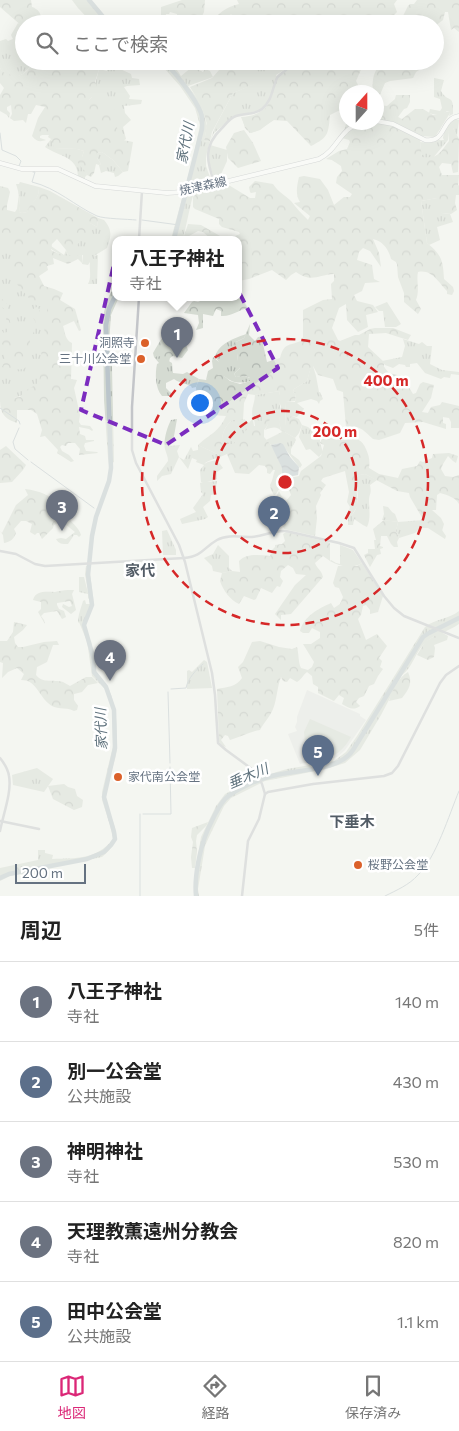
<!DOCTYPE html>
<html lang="ja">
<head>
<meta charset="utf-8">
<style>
  :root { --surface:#fff; --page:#f2f2f2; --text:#222; --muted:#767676; --line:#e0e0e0; --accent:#db2777 }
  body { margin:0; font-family:Commissioner,"Noto Sans JP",sans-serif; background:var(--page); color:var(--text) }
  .compass { position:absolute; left:339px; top:85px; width:45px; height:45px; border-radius:50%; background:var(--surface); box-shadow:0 5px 20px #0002; rotate:21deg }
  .scale { position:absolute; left:15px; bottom:12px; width:71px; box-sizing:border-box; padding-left:5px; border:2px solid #657281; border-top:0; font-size:14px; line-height:18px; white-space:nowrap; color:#657281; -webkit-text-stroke:4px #fff; paint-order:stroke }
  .you { position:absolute; left:199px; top:402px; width:18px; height:18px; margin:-12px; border:4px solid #fff; border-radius:50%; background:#1a73e8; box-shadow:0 0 0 8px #1a73e833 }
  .badge { display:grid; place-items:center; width:32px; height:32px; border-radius:50%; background:var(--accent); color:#fff; font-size:16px; font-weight:700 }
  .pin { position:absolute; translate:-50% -41px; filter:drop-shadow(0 1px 2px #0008) }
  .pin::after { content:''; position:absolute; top:26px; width:18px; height:15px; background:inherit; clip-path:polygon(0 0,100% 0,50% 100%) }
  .popup { position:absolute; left:112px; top:236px; width:130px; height:65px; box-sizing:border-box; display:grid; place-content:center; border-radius:10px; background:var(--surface); filter:drop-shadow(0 1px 4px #0005); font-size:16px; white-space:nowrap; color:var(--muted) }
  .popup b { font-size:19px; color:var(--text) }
  .popup::after { content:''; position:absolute; left:50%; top:100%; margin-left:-10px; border:10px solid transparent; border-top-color:var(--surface) }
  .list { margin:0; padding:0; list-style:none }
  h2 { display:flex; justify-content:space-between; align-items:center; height:65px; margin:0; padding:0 20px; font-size:21px }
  h2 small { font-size:16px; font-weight:400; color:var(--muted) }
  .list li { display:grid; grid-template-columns:32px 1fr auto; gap:15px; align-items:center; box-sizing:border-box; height:80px; padding:0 20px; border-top:1px solid var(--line) }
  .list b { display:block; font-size:19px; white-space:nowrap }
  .list p { margin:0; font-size:16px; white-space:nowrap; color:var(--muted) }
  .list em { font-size:16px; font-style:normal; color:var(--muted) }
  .icon { flex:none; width:28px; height:28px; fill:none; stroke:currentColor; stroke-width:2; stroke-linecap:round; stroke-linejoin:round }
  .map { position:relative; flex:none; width:459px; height:896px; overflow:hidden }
  .search { position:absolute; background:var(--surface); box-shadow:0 5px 20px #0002; left:15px; right:15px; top:15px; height:55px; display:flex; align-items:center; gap:12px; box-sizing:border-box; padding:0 18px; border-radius:28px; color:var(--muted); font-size:19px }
  .sheet { height:465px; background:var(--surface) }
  nav { display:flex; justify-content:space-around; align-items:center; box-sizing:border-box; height:70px; border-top:1px solid var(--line); background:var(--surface); font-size:14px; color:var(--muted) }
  nav a { display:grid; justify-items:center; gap:2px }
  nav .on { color:var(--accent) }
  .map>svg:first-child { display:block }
</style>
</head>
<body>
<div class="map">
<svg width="459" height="896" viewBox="0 0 459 896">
  <defs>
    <pattern id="grass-tufts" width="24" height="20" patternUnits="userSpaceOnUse" patternTransform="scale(1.25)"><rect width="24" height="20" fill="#d5dbd2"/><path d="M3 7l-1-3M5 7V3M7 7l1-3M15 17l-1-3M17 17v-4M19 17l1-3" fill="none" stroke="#b0b6b0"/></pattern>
    <pattern id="forest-crowns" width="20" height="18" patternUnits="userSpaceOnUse" patternTransform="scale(1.25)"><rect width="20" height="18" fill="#d5dbd2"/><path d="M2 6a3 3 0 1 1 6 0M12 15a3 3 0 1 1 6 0" fill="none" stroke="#b0b6b0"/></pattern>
    <pattern id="water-waves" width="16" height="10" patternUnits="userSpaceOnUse" patternTransform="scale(1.25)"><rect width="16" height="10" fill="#bbc5cb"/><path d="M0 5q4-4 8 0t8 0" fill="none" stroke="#9ca4aa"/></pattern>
  </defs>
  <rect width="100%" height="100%" fill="#f4f5f1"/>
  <!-- built -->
  <path fill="#e5e6e4" d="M307 690 360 714V716L366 720 345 750 337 757 330 759 300 764 288 734 297 731 295 727 297 722V717Z"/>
  <!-- grass -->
  <g fill="url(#grass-tufts)">
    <path d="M72 0H91L112 24H93L78 8Z"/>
    <path d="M18 23 24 27V61H36L23 74 16 77 3 73 0 68V41L6 39 8 41 13 39 11 35Z"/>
    <path d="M151 61C167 61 172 61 181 76L192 67 203 72 205 69 210 71 213 77 188 86 201 103 207 126 204 142 210 141 215 127 233 93 254 84 243 61H286L287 68 276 75 277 77 289 68 313 61 274 120 259 130 250 133 246 129 241 117C254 116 263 113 270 101L260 110 233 117 214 133 210 141 206 156V166L212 183 195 188 191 203 183 239H171L193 158 200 125 195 108 180 86 164 68Z"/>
    <path d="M118 68 131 74 132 78 139 79 140 85 127 86 124 87 130 96 129 99 142 100 141 104 124 106 125 113 131 120 123 127 126 139 123 141 116 128 89 100 92 97 99 69 107 71V69Z"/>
    <path d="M434 78 444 80 441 91C448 104 454 92 453 114L449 116 450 113V111H447C443 115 434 115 429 113L430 109 440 111 442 108 440 99 434 97Z"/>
    <path d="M456 119 459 120 457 136 453 128 448 132V140L432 159 422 158 420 142 429 143 439 140H444L443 138C444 130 448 121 456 119Z"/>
    <path d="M51 139 55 148 77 149 84 151 82 157 87 175 85 177V180L78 176C77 156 60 157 45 147Z"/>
    <path d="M210 145 227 150V161L218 181H216C210 169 207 159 210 145Z"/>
    <path d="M102 152 113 160 123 172 118 176 115 177 114 173 106 171 101 173 99 165 101 164 97 158V153Z"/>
    <path d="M20 182 39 187C39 202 31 201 27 212L22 213 19 212C21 202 19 193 16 184H19Z"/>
    <path d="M437 198 442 213 450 214 453 222 437 227 440 240 429 245 427 243 421 201Z"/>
    <path d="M0 214 20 255 61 308 41 390 0 402Z"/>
    <path d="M98 218 104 220C113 231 111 236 107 248L94 256 98 255 97 284H88C92 276 89 270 90 262L88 265 82 264 83 255C68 258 63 257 51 249V246L64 255 66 250 68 255 78 243 90 223 97 227Z"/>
    <path d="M116 288V297H119L111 315 109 344 112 367 114 462 109 465 108 458 104 400 103 317 106 303 111 292Z"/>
    <path d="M387 302 401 324 396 327H385L383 311H379L375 307Z"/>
    <path d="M246 334 244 338 236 342 238 361 240 368 234 374 236 377 245 376 250 378V381C239 384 232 383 224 376L210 377 206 380 208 371 213 368 212 361 213 357 219 362 215 357C219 343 233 339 246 334Z"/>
    <path d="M403 339 419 344 422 342 427 346H432L430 364 442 370 459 372V375L451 374 450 378 444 377 441 379 425 373 417 363 410 364V367H406L405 365 399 364 393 368 385 365 382 361 402 357 405 346Z"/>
    <path d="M159 355 172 363 173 373 183 374 187 372 199 379 196 387 192 388 191 386 177 381 174 379 166 383V388L171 393 170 396H162C155 388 155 373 157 364L159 363 154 357Z"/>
    <path d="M311 366H313L316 376 319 392H320L323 399 320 401 319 404 317 401 311 399 297 403 304 409 297 417 292 416 285 428 286 402H295L296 394 293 392 294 389 307 381Z"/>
    <path d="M280 391C278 401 280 400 280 408 281 417 278 421 281 430L295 438 296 440 291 449V454L299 460 302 465 300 468C293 460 288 451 280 443L271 445 266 440 282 432C277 425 271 428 265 430L268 424 263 416V422L253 420 254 426 234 444H229L222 447C221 436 224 427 232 420H243L244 419 249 423 253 418C250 410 255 403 255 395Z"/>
    <path d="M177 419 174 436 170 446 180 445 177 451 179 457 184 460 191 447 193 451 198 450V445L217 454H227C220 458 209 459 204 464L208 462 217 460 223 468 217 472V479L207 482 217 481 215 494 211 495 210 501 203 507 208 517 205 519 182 524 180 519 196 512 193 508 203 494 201 492 200 483 203 482H201L200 470 204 465 196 462 197 460 192 458 188 469 179 457 171 474 162 476 157 481V476L168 461C168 456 166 453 165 449 163 442 167 427 171 420Z"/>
    <path d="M302 425 308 427 320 438V443L323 452 319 457 310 449 306 450 299 437Z"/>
    <path d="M365 474 377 480 370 485C372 495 369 493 369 501 369 510 371 518 367 527L363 525 354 519 353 525H348V514L352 515C362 503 357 490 355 476Z"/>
    <path d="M383 506 388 507 392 512 395 514 398 522 424 520 442 530 446 536 445 539 428 528H420L415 533 399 538 396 531 398 522 382 520 384 514Z"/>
    <path d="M167 530 176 550V555H163L162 531Z"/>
    <path d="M218 545 229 556V568L232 571 222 573 213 571 212 566 204 558 213 554Z"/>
    <path d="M340 545 353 550 362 563C352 569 340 567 330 561L331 560 336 563 340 564Z"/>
    <path d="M86 566H88V572L90 573 94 604 85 624 89 638 86 639 79 622 78 623C78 615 81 608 83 601L85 600 86 604H90L89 599 88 598V594L79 592V577H84L88 593 85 574Z"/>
    <path d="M459 611V624C448 632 434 634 425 643 415 652 413 667 402 675L381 715 360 750 345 763 326 769 265 781 231 798 224 806 209 837 205 846 198 889 199 896H194L195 873 201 837 216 806 225 794 253 779 287 769 334 761 346 752 357 736 425 627C435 619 449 619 459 611Z"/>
    <path d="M89 640 91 641C93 651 94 661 96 671 98 678 106 684 109 690 117 708 117 727 117 746 117 764 104 781 106 799 110 825 129 835 102 857L10 876 0 881V868L38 860V850H45V853L53 855 52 859C76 858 97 860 113 839L110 825 102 800V792L113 746 112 708 105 689 92 676 87 641Z"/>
    <path d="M204 660 207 662 212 688 187 689V671L189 670 192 672Z"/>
    <path d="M37 768 53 779 44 792 13 785 12 775Z"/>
  </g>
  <!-- forest -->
  <g fill="url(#forest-crowns)">
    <path d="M0 0H31L32 7C38 9 41 13 41 19L34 24H24L23 27 0 7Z"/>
    <path d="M182 0H205L204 12 198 24H178L177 14 170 12 169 14H166L164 21 161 23V7Z"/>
    <path d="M237 0H397L394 4 397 12 389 20 388 24H238L231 14 227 20V24H211C217 13 227 7 239 4Z"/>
    <path d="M417 0H459V32L454 28 451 30 448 12H445L443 20 435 26V24H399L408 6 410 4H414Z"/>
    <path d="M36 61H80L87 67 99 69 95 82 97 85 95 96 92 97 89 100 111 103 118 117 117 128 123 140 133 142 128 171 123 172 113 160 102 152 97 153V158L101 164 99 165 96 164 94 173 91 177 87 175C85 169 79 167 77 160L82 157 84 151 77 149 54 148 51 139 48 137 49 135H42L40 136V138L46 140C40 142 37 142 32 136L38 118 45 107 36 105 31 114H28L26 123 23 120 14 121 10 118 12 114 11 105 7 107V110L10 113 9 118 7 115 0 111V95L4 88 0 83V68C3 73 5 73 11 75 23 79 28 69 36 61Z"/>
    <path d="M227 61H243L255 84 233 93 212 132 210 141 204 142 207 124 201 105 190 87 212 78Z"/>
    <path d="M288 61H368L363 65 356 81 358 85 356 92H346L345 109 343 112 338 111 330 115C328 134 329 137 311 146L287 121 273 120 260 130 251 133 245 128 242 118C268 117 267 105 276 85 280 76 288 72 288 61Z"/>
    <path d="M385 61H422L419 70 416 72 413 78 390 81 385 83 379 97 378 105 387 106 395 99 396 95H410V102L407 108 404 109 398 117 402 119 415 109H423L433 115 450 111V113L435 137 422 136 420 142 422 157C439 159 440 152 449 141L448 132 450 128H453L459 139 458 172 453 173 451 164 442 163 439 167 442 175H459L458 185 459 186V195H456L455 203 457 210 451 214 442 213 437 208V198L421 201 427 243C442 255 443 261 444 279L453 287 454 291 452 295 447 294V291C438 282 432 269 418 272 416 281 420 290 416 300L421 309 418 314 404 302V293L398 277 397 264 396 262 391 259C389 250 383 241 373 239L379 253 381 267 370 251 363 248 359 252 357 260 372 265 374 279 380 282 365 283 362 291 354 295 357 301 373 305 378 312 366 315 368 327 358 332 347 320 346 304 339 308 332 328 338 340 340 341 355 335H359L370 329 375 328H393L411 335 408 340 386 333 369 334 368 347 384 362V367L389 373 402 376 413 394 416 393 420 384 423 382 434 385 431 398 422 412 428 413 431 407 440 405 442 402 459 406V428H451V422L449 418 443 417V423L446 424V429L423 422 405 423 400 433 379 440 373 439C363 430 360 425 346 427L343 392 337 390 333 379 318 375 313 366 311 367 307 381 294 389 293 392 296 394 295 401 286 402 285 426 292 416 299 419 302 425 299 433 295 438 281 430 279 422 281 406 278 400 280 391 255 395 248 394 244 403 243 420H232C224 427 221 436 222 447L229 444H234L250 426H255L254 419 263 422V410L265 407H271C271 415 270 424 264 430V437L275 450 282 468V476L284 478H290L299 476 301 471 321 456 324 445 320 443 324 433C327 435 331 438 335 439 347 443 358 431 366 449 369 456 370 460 369 468L379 474 398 478 402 469 417 466 420 461 423 462 432 458 433 454 449 453 458 456 456 463 453 461 448 456 443 464 441 469 445 476 453 477 459 475V504C455 497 447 495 440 493L437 495 436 510H432L441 518 444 524 442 531 424 521 410 497 409 493 397 491 365 474 355 476 358 505 352 515 348 514 350 507 347 502 349 492 345 471 323 478 321 481 326 485 320 493 321 495 316 506 317 518 315 536 284 529 283 526 289 516 290 510 282 507H268L273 503 279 491 282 497 286 501 291 495 289 490 281 486 276 494 274 495 271 490 270 485C273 480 273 475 275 470H273L270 474 267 473V469L265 466 259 465 249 474 235 473 227 454H217L198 445C211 433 218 433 226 416L212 415 213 405H204L197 402 196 387 199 379 206 380 212 374 215 373 218 375H223L230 381 240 384 250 381V378L246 376 236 377 234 374 240 368 236 365 238 361 237 353 233 349 232 346 236 342 244 338 250 324 249 335 255 341 258 337 264 336 263 344 267 362 280 358C284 343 288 346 301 341L303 337V310L323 300 332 299 331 284 334 281V274C317 275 312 283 296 272L291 275 286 280 272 270 249 279 238 281V239H235V236L240 234 239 232 222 227 219 224V219L195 209 193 207V197L197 192 216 184H227L250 198H255L256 192 251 193 250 192 249 187 255 181 273 184C279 193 284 194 291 201 296 208 302 214 308 220L310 216 294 203 300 202C295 194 297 186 299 177L304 176 320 179 328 190 334 205 344 197H350L352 194 336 183 337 177 342 171 341 166 332 160 326 159 339 151 347 149 350 142 349 140 342 138 346 124 349 123 376 122V92H373C372 78 373 70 385 61Z"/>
    <path d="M244 130 253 143 261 161 238 168 228 158 226 147 234 133Z"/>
    <path d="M0 186 8 188 10 192 7 205V210L15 212 17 209 19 194 20 206 19 212 22 213 27 212C30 201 39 202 39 187L50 191 98 218 97 227 90 223V236H83L78 243 76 254 72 256 68 255 66 250 57 239 52 244 51 250C62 256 70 257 82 255V263L78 259 68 264 53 258 54 264 47 266 48 270 39 276 44 286 54 289 63 293 60 300 75 309 81 330 79 331 74 321 63 326C65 332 65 340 72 343L71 379 77 380 74 388 80 415 79 422 81 425 90 426 93 430 92 431 89 429 79 427 80 434 85 436 86 440H94V441L85 443 84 446 86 451 97 452 98 453 79 455 80 449 75 443H68L66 446 62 445 60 447 62 451 69 455 74 461 71 462 57 453 58 450 45 436 40 437 42 430 37 414 31 410H17V423C0 417 0 410 0 393L10 398 20 397 25 391 37 384 40 377 41 355 45 333 44 328 48 306H38L34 304 16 283 11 249 2 234 0 224Z"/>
    <path d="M188 224 201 225 220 236 223 239H211L203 232 198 231 189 236 186 239H183Z"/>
    <path d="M227 297 230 299 241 298 244 300 248 308C238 310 231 317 221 316V311L216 309 213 316 203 314V328L196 330 199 323 198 315 184 313 192 302 194 301 198 302 202 300Z"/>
    <path d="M2 299 7 304C8 312 11 330 15 336L19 337H28L30 330 36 322 33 318 36 314 34 308 37 307 40 311 36 327 30 340 29 361 24 369 7 370 2 367 5 359V349L0 340V327L2 331 4 333 7 332 11 326 6 321 7 312 0 305V300Z"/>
    <path d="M169 330H178L184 339 188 350 182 358 173 356 170 358 169 362 159 356 154 357 153 353 160 341Z"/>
    <path d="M6 446 26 465 23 470 12 482 0 483V450Z"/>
    <path d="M25 489C40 491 50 495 60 505 64 509 66 515 69 519 74 525 79 528 81 535L79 537 77 535H74L68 544C62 544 59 544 56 539L61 538 66 539 75 532 65 524 60 522 54 525 53 528 42 539 39 533H37L35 535 30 532 32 524 26 521H21L14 529 16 533C14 539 10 542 4 543L3 535 0 531 2 533 16 505 28 495Z"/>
    <path d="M384 520 398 522 396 531 399 538 397 542 398 547H394L391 544 387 536H381L380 546 383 547V548L380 549 381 554 377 555 370 567 364 555 368 553V549H375L374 540H376L373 529Z"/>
    <path d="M286 532 328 542 330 543V561L323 556 315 563C317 569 321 569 323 577L291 614 281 615V620L275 614 295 585 306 575 296 574 293 568 288 565 281 571 280 577 283 581 280 587 277 586 272 593 261 588 256 599 254 600 244 596 239 604C230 600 223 590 220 581L222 573 232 571 240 572 239 561C247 553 259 555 270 556L272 550 275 547V545L282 544 285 541 283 534Z"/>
    <path d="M362 563 383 596 378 612 370 614V610L366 605 363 606 361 615 358 619 366 640 377 634 387 646 379 658 382 661 380 667 383 669 378 676 374 684 369 686 364 696 359 698 356 702 360 706C353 711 349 708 342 704L344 698 339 695 334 701 318 693V687L313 684 312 676 307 672C303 675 301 680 297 682L290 678 287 682 283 681 281 677C277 687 277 699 273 709 270 717 264 722 260 730 251 731 240 737 230 740L228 736 225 735 221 740 226 747 223 746 219 742 217 689C227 687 236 687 242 678L238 667 243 662 252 642 260 641 279 647 292 649 297 647C299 654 298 662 301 668L308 670 312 667 314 662 303 644H311L320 638V632L312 628 309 633H303L300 631C304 616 318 609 331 603L334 608 340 604 343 597 339 588 335 587 333 583 338 566H357Z"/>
    <path d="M68 590H74L72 594 76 610 71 614 62 607 63 604 69 607 72 606 70 601 57 603V605L59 609 64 611 66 617 62 619 57 611 44 613 41 616 44 620 45 624 38 612 41 609V602L33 600C36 590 46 592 55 592 59 591 64 590 68 590Z"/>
    <path d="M14 622 27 625 23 630 14 637 15 643 18 647H23L44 642 57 641 59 645H53L47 662 37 667 36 675C43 684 53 679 63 682 65 683 68 685 70 686L86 677H92L98 683 88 685 82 692 74 694V700L78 706 77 710 74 711C65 706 56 711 48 703 38 694 36 680 21 680L24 674 17 668 8 672 2 678 3 663 0 662V641H7L13 632Z"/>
    <path d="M441 632 448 636 447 640 434 645 435 648 434 657 428 660 417 655 425 642Z"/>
    <path d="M408 672C413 683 409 689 402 698L389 701C392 690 399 677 408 672Z"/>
    <path d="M64 784 68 787 75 789 77 796 83 800 82 807 74 810 53 799 48 786Z"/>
    <path d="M208 822 207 825 197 835 196 841 197 852 195 868H192L191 857 193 842 191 837 192 828Z"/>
  </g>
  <!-- pitch -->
  <path fill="#d5dbd2" d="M310 719 351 737C344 749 333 761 317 758 314 757 309 755 306 753L304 732Z"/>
  <!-- water -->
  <path fill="url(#water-waves)" d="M280 443 283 444 290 457 299 467 298 475 283 478 282 476V468L271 445Z"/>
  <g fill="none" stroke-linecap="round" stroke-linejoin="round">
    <!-- stream -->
    <g stroke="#bbc5cb" stroke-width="1">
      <path d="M0 133 2 150 16 156 21 161 19 166"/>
      <path d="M33 172H35L32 182C57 188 75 206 97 216 105 219 127 219 136 220"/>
      <path d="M142 220 179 225"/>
      <path d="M0 408 19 421 20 424"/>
      <path d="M19 428 13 442 15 449 28 460"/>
      <path d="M31 462 94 508"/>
      <path d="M97 509H99"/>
      <path d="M171 689 186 688C188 678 196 670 203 664"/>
      <path d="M168 692 170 763"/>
      <path d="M143 814H171L170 767"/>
      <path d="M140 896V814"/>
      <path d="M385 896C397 890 409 885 418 875 436 858 449 815 459 791"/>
    </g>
    <!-- river -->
    <g stroke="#bbc5cb" stroke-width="4.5">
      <path d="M89 0 109 24"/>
      <path d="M162 61C174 69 196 100 201 113 203 119 202 124 202 129L174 239"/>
      <path d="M0 878 9 874 87 859 104 852 111 845 115 839 114 832 104 797 115 748 114 710 106 687 94 672V660L84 625 92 605 88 575 92 536 96 517 109 481 111 468 106 325 109 309 116 294"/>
      <path d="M196 896C194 876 200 848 208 829 213 819 217 808 225 799 235 789 259 779 272 776 296 769 339 772 353 750L423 637 429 633 459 618"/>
    </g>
    <defs>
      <g id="major">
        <path d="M376 121 393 124 425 140C447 143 440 119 459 116"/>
        <path d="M0 163 22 169H58L95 186 167 193 182 192 196 189 319 159C340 148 338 129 363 122"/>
      </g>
    </defs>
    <!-- major casing -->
    <use href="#major" stroke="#b3b7bb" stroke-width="5"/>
    <!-- minor -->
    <g stroke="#c3c5c9" stroke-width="2.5">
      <path d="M215 185C207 162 202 147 222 128 226 124 230 118 236 116 245 113 255 115 262 109 272 101 272 89 277 78 279 74 285 72 288 68"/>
      <path d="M139 239 142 191"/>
      <path d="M139 297 132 407V450L136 463 179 545 185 562 212 673 215 695 218 743 226 750 256 772 262 784 265 794 259 819 248 841 242 896"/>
      <path d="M0 551 16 554 35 564 45 566 184 558C203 556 203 548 217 540 227 534 241 537 252 537 264 536 274 530 286 531L339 543 354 548 384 596 394 608 404 616 459 638"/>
      <path d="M0 758C4 763 8 769 9 776 12 792 3 815 0 831"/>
      <path d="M265 794 268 792 313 784 384 776 392 773 398 766 440 683 446 675 459 666"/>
      <path d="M0 821 39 829"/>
    </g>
    <!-- major -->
    <use href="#major" stroke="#fff" stroke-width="4"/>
  </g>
  <!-- marked area -->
  <path d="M0 0H459V896H0ZM116 255 223 261 278 368 166 445 81 410Z" fill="#f4f5f1" fill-opacity=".55" fill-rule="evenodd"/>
  <path fill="none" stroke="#7b2cbf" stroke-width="4" stroke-dasharray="10 6" stroke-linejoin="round" d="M116 255 223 261 278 368 166 445 81 410Z"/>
  <!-- distance rings -->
  <g fill="none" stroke="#d62828" stroke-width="2.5" stroke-dasharray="9 6">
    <circle cx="285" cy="482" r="71"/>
    <circle cx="285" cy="482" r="143"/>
  </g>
  <!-- markers -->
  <g fill="#db612a" stroke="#fff" stroke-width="2">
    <circle cx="145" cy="343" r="5"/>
    <circle cx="141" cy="359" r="5"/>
    <circle cx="118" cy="777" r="5"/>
    <circle cx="358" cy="865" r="5"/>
  </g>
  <g text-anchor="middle" stroke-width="5" stroke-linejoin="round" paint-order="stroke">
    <!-- street labels -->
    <g font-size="12" fill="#657281" stroke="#fff">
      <text transform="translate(203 186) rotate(-12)" y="4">焼津森線</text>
    </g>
    <!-- poi labels -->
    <g font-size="12" fill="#657281" stroke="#fff" text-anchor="end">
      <text x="135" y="347">洞照寺</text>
      <text x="131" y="363">三十川公会堂</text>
      <text x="128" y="781" text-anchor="start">家代南公会堂</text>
      <text x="368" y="869" text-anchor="start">桜野公会堂</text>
    </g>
    <!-- water labels -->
    <g font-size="14" font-style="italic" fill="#60737e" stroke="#fff">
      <text transform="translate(185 143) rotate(-79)" y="5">家代川</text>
      <text transform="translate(101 729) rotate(-92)" y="5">家代川</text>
      <text transform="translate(248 776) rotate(-23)" y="5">垂木川</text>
    </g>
    <!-- quarter labels -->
    <g font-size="15" font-weight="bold" fill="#525c66" stroke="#fff">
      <text x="140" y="576">家代</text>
      <text x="352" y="827">下垂木</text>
    </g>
  </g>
  <circle cx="285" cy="482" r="8" fill="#d62828" stroke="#fff" stroke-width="2.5"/>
  <g font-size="15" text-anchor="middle" font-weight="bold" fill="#d62828" stroke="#fff" stroke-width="5" stroke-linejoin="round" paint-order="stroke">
    <text x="386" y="386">400 m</text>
    <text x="335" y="437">200 m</text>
  </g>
</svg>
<svg class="compass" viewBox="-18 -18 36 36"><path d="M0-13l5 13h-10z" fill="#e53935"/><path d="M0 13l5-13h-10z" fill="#767676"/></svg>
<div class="scale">200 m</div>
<div class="you"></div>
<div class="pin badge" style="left:177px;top:358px;background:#6b7280">1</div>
<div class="popup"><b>八王子神社</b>寺社</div>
<div class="pin badge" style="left:274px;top:537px;background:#5c6f8a">2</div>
<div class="pin badge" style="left:62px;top:531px;background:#6b7280">3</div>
<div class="pin badge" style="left:110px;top:681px;background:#6b7280">4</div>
<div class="pin badge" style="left:318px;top:776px;background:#5c6f8a">5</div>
<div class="search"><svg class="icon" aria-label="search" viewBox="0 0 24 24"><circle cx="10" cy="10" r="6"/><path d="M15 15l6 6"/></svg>ここで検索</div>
</div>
<section class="sheet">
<h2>周辺<small>5件</small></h2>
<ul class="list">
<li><span class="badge" style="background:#6b7280">1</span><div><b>八王子神社</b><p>寺社</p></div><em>140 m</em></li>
<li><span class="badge" style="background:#5c6f8a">2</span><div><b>別一公会堂</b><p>公共施設</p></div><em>430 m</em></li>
<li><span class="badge" style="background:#6b7280">3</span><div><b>神明神社</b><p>寺社</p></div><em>530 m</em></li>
<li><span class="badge" style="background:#6b7280">4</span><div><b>天理教薫遠州分教会</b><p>寺社</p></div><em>820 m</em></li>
<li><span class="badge" style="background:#5c6f8a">5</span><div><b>田中公会堂</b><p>公共施設</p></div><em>1.1 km</em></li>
</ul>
</section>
<nav>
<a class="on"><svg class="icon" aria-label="map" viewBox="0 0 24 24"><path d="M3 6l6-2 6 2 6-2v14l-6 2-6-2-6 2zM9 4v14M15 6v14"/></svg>地図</a>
<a><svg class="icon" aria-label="directions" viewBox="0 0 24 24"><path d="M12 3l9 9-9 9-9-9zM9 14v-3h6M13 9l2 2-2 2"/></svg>経路</a>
<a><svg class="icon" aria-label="saved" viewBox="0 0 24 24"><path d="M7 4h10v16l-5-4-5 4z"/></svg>保存済み</a>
</nav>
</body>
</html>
